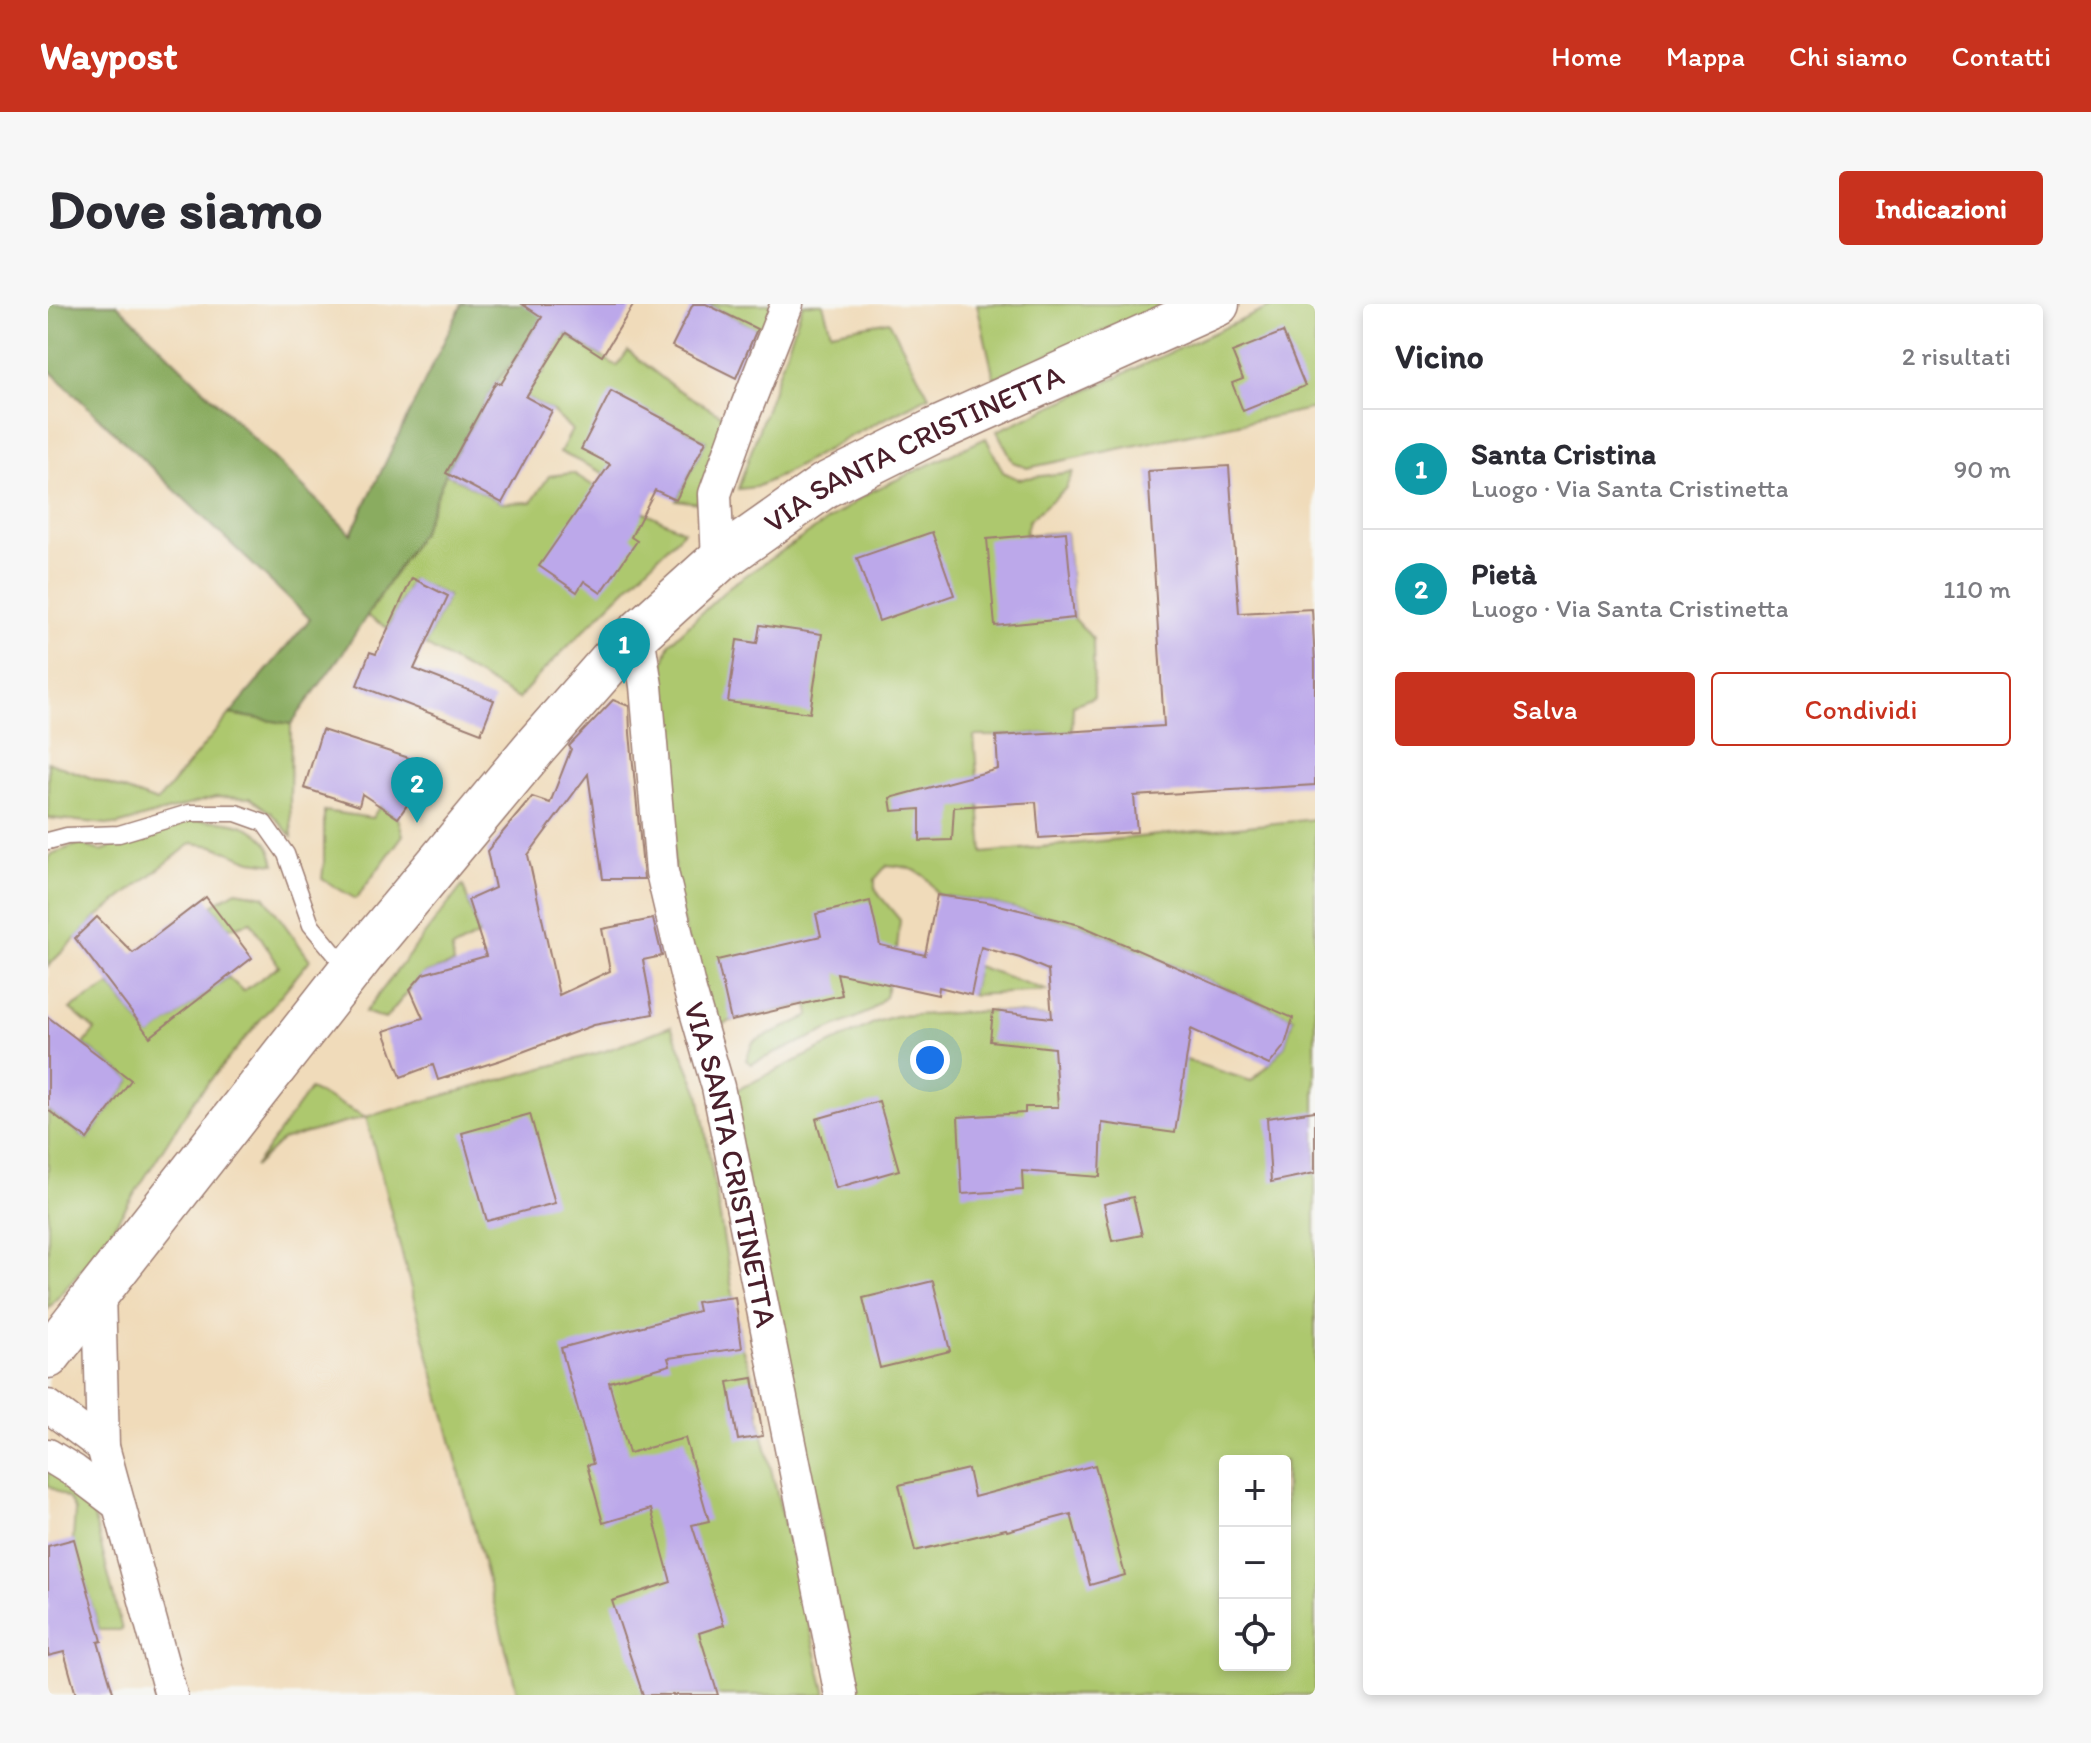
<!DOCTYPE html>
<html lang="it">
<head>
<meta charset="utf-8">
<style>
  :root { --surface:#fff; --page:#f7f7f7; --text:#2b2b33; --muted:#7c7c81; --line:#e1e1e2; --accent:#c8321e }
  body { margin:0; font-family:Itim,sans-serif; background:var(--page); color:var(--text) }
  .controls { position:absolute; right:24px; bottom:24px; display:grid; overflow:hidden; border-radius:8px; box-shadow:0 4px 12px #0003 }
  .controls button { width:72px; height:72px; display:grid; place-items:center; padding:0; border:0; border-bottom:2px solid var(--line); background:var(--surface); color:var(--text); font:40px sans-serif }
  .you { position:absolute; left:882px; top:756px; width:28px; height:28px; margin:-20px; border:6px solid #fff; border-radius:50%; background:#1a73e8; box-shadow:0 0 0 12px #1a73e833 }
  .badge { display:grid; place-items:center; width:52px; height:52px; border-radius:50%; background:var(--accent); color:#fff; font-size:26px; font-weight:700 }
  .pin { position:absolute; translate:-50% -66px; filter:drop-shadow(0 2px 4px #0008) }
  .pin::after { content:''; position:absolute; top:42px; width:28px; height:24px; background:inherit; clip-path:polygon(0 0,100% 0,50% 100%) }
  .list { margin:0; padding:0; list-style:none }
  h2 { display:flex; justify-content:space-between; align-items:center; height:104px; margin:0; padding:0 32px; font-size:34px }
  h2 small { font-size:26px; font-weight:400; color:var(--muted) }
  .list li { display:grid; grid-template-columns:52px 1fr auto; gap:24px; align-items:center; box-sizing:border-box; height:120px; padding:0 32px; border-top:2px solid var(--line) }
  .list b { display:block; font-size:30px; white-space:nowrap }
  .list p { margin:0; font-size:26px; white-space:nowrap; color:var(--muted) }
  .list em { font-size:26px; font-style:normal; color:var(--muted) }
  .actions { display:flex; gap:16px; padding:24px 32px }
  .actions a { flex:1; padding:18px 0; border:2px solid var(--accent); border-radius:8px; text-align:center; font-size:28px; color:var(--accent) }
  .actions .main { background:var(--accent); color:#fff }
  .icon { flex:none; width:44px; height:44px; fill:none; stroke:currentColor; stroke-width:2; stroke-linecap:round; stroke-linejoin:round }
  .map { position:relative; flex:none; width:1267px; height:1391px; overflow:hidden; border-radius:8px }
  header { display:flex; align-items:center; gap:48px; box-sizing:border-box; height:112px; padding:0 40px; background:var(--accent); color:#fff }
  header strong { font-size:38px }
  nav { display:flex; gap:44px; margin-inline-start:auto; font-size:28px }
  .intro { display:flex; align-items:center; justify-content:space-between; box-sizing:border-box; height:192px; padding:0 48px }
  h1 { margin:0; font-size:56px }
  .button { padding:20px 36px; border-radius:8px; background:var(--accent); color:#fff; font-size:28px; font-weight:700 }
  main { display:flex; gap:48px; padding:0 48px }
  aside { flex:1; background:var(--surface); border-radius:8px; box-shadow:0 4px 12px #0003 }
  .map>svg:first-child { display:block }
</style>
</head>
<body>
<header>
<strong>Waypost</strong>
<nav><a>Home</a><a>Mappa</a><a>Chi siamo</a><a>Contatti</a></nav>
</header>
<div class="intro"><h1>Dove siamo</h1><a class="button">Indicazioni</a></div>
<main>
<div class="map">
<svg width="1267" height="1391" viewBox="0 0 1267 1391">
  <rect width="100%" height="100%" fill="#f6f6f2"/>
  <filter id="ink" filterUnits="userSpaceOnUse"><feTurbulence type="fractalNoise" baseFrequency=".0125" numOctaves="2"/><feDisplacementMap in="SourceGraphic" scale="16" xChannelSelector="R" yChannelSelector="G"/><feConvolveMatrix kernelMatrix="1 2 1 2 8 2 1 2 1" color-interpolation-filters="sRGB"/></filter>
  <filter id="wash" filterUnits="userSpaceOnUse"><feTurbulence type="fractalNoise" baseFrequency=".006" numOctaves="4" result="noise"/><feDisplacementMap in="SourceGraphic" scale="32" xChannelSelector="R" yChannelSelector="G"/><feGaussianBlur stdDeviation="1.8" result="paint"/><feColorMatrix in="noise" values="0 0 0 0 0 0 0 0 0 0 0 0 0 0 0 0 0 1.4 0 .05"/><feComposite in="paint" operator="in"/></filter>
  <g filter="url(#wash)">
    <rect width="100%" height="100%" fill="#f0dbba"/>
    <!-- green -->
    <g fill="#adc86e" stroke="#7c744c" stroke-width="2" fill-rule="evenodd">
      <path d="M659 0H729L697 80 688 74 712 27Z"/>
      <path d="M755 0H775L783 28 841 17 881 92 801 133 734 171 708 183 690 185Z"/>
      <path d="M929 0H1117L946 74Z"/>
      <path d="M1229 0H1267V104L979 164 965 158 949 127Z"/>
      <path d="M517 30 569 62 580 47 627 84 678 114 649 199 628 196 658 137 598 106 565 174 512 148 524 126 504 107 448 78 468 54 495 70 501 56Z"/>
      <path d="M938 134 955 168 970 175 1025 168 1017 185 981 216 977 231 1018 228 1026 314 1045 335 1046 393 1025 401 1024 428 948 432H926L935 549 1267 515V1391H808L680 790 828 718 847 712 945 707 997 713 1030 721 1203 777 1221 761 1237 741 1245 714 1033 621 939 598 889 591C879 567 864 563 839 561L827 575V584L832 592 852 616 849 645 837 693 821 708 703 760 698 756 705 738 762 712 760 700 683 717 660 726 629 593 613 405 615 360 622 339 682 282 822 188ZM1177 1157H1237V1361H1177Z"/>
      <path d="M398 169 454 199 484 198 501 172 525 169 557 189 636 227 494 368 470 395 377 341 400 292 364 275 340 324 319 312 374 227Z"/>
      <path d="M182 410 243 420 242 500 244 533 223 509 202 494 168 493 69 521 0 514V458L109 498Z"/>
      <path d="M332 502 350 514 355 531 308 595 274 575 276 558V507L324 514Z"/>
      <path d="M135 516C163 516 204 514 220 541 224 546 225 554 227 560L203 557 165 542 144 539 49 613 0 662V554L3 550 31 540 53 547Z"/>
      <path d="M415 581 431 631 404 645 406 660 375 670 337 715 317 708Z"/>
      <path d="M188 587 216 592 262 656 146 796 54 941 0 1005V806L39 835 83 776 36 740 47 726 22 705 62 681 102 732 180 673 195 687 231 662 203 618 181 624 164 601Z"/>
      <path d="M929 662 1000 687 923 691Z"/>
      <path d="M623 722 651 789 694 1044 705 1074 715 1132 778 1391H470L318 813 234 836 206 863 262 785 318 813 557 747Z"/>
      <path d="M0 1166 23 1183 43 1201 74 1326H51L25 1235 27 1207 21 1195 0 1181Z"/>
    </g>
    <!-- forest -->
    <path fill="#8aac61" stroke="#6a6646" stroke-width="2" d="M0 0H69L303 230 414 0H515L546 24 535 40 493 16 468 54 448 78 398 169 374 227 294 350 243 420 182 410 262 315 0 65Z"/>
    <g id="blocks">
      <!-- building -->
      <g fill="#bca8ea">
        <path d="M474 0H586L554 52 518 29 478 93 504 107 454 199 398 169 448 78 453 80 494 13Z"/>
        <path d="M645 0H658L709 25 688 74 624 42Z"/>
        <path d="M1235 28 1257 82 1195 107 1184 79 1195 75 1184 48Z"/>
        <path d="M563 87 658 137 628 196 607 186 583 233 589 237 553 289 536 277 529 288 491 262 562 160 533 145Z"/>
        <path d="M1181 162 1191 309 1264 305 1267 359V481L1086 492 1089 528 991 534 988 498 906 503 904 536 872 537V505L844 507 842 494 950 465 948 432 1116 422 1100 167Z"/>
        <path d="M884 228 906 291 831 317 809 254Z"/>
        <path d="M1018 228 1026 314 947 322 939 235Z"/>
        <path d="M364 274 400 292 366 365 446 396 433 429 309 381 322 348 328 350Z"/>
        <path d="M712 321 774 330 762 409 680 398 689 336 709 339Z"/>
        <path d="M565 396 581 402 582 429 596 575H555L540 470 480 551 511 691 562 667 554 625 605 615 614 652 595 656 605 710 546 721 453 756 390 776 385 761 353 773 336 727 375 714 362 685 375 670 438 652 420 596 447 584 439 547 484 493 502 499 523 445 521 442Z"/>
        <path d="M274 426 386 462 350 514 314 490 311 502 256 484Z"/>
        <path d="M889 591 939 598 1032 621 1245 714 1237 741 1221 761 1143 725 1127 829 1054 819 1052 873 974 867 975 886 914 890 910 813 977 809V803H1010L1006 744 942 737 945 707 1004 714 1000 666 972 654 933 643 923 691 891 683 890 691 789 669 794 691 683 717 669 656 773 632 768 610 822 597 832 641 877 651Z"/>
        <path d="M158 593 204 654 102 733 27 634 49 613 85 649Z"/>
        <path d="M0 713 83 776 39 835 0 806Z"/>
        <path d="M831 797 851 866 788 884 768 815Z"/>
        <path d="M1267 807V869L1223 878 1219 814Z"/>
        <path d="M482 810 507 899 439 917 414 829Z"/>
        <path d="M1085 893 1094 931 1064 937 1056 900Z"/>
        <path d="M885 977 902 1047 832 1064 815 994Z"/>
        <path d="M687 993 694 1044 620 1054 622 1061 561 1078 581 1149 637 1134 661 1217 644 1221 676 1321 651 1329 670 1391H595L564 1297 623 1278 603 1205 555 1219 539 1161 545 1160 513 1044 650 1007 648 998Z"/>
        <path d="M705 1074 715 1132 690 1136 680 1078Z"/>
        <path d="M1047 1161 1077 1271 1042 1281 1023 1210 959 1227 958 1225 867 1247 851 1181 920 1165 926 1193Z"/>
        <path d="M26 1235 54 1337 50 1338 66 1391H28L16 1348 0 1352V1242Z"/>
      </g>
    </g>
  </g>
  <g filter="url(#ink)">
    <use href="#blocks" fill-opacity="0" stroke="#9d7d72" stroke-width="2"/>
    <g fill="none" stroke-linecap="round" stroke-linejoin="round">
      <defs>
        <path id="lane" d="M0 537 19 532 71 530 141 509H188L216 519 238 550 263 621 301 667"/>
        <g id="street">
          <path d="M670 257 667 190 692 120 739 0"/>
          <path id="s1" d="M590 330 598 382 614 568 642 687 670 783 793 1391"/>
          <path d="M51 987 55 1143 123 1391"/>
          <path d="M0 1102 55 1143"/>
          <path d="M0 1151 26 1167 71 1201"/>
        </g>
        <g id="primary">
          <path id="s2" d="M0 1052 315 650 488 442 575 343 670 257 776 182 888 126 1169 0"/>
        </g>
      </defs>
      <!-- lane casing -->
      <use href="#lane" stroke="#9d7d72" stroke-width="19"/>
      <!-- street casing -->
      <use href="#street" stroke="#9d7d72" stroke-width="35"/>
      <!-- primary casing -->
      <use href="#primary" stroke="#9d7d72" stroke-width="47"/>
      <!-- lane -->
      <use href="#lane" stroke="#fff" stroke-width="16"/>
      <!-- street -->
      <use href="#street" stroke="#fff" stroke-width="32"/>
      <!-- primary -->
      <use href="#primary" stroke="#fff" stroke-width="44"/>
    </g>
  </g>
  <g text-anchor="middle" stroke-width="6" stroke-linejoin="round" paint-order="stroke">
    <!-- street labels -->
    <g font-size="30" fill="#4a1f2b" stroke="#f6f6f2">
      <text dy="10" stroke="none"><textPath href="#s2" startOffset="1268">VIA SANTA CRISTINETTA</textPath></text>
      <text dy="10" stroke="none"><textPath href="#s1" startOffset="540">VIA SANTA CRISTINETTA</textPath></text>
    </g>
  </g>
</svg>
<div class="controls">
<button>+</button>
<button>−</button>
<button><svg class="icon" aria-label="locate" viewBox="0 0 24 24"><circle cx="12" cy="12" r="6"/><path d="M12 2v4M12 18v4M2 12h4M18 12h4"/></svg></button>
</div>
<div class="you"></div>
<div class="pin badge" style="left:576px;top:380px;background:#0f9aa8">1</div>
<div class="pin badge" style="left:369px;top:519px;background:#0f9aa8">2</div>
</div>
<aside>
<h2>Vicino<small>2 risultati</small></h2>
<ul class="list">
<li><span class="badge" style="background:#0f9aa8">1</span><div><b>Santa Cristina</b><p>Luogo · Via Santa Cristinetta</p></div><em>90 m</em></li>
<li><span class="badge" style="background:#0f9aa8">2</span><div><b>Pietà</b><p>Luogo · Via Santa Cristinetta</p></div><em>110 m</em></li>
</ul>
<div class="actions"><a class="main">Salva</a><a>Condividi</a></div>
</aside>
</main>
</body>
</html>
